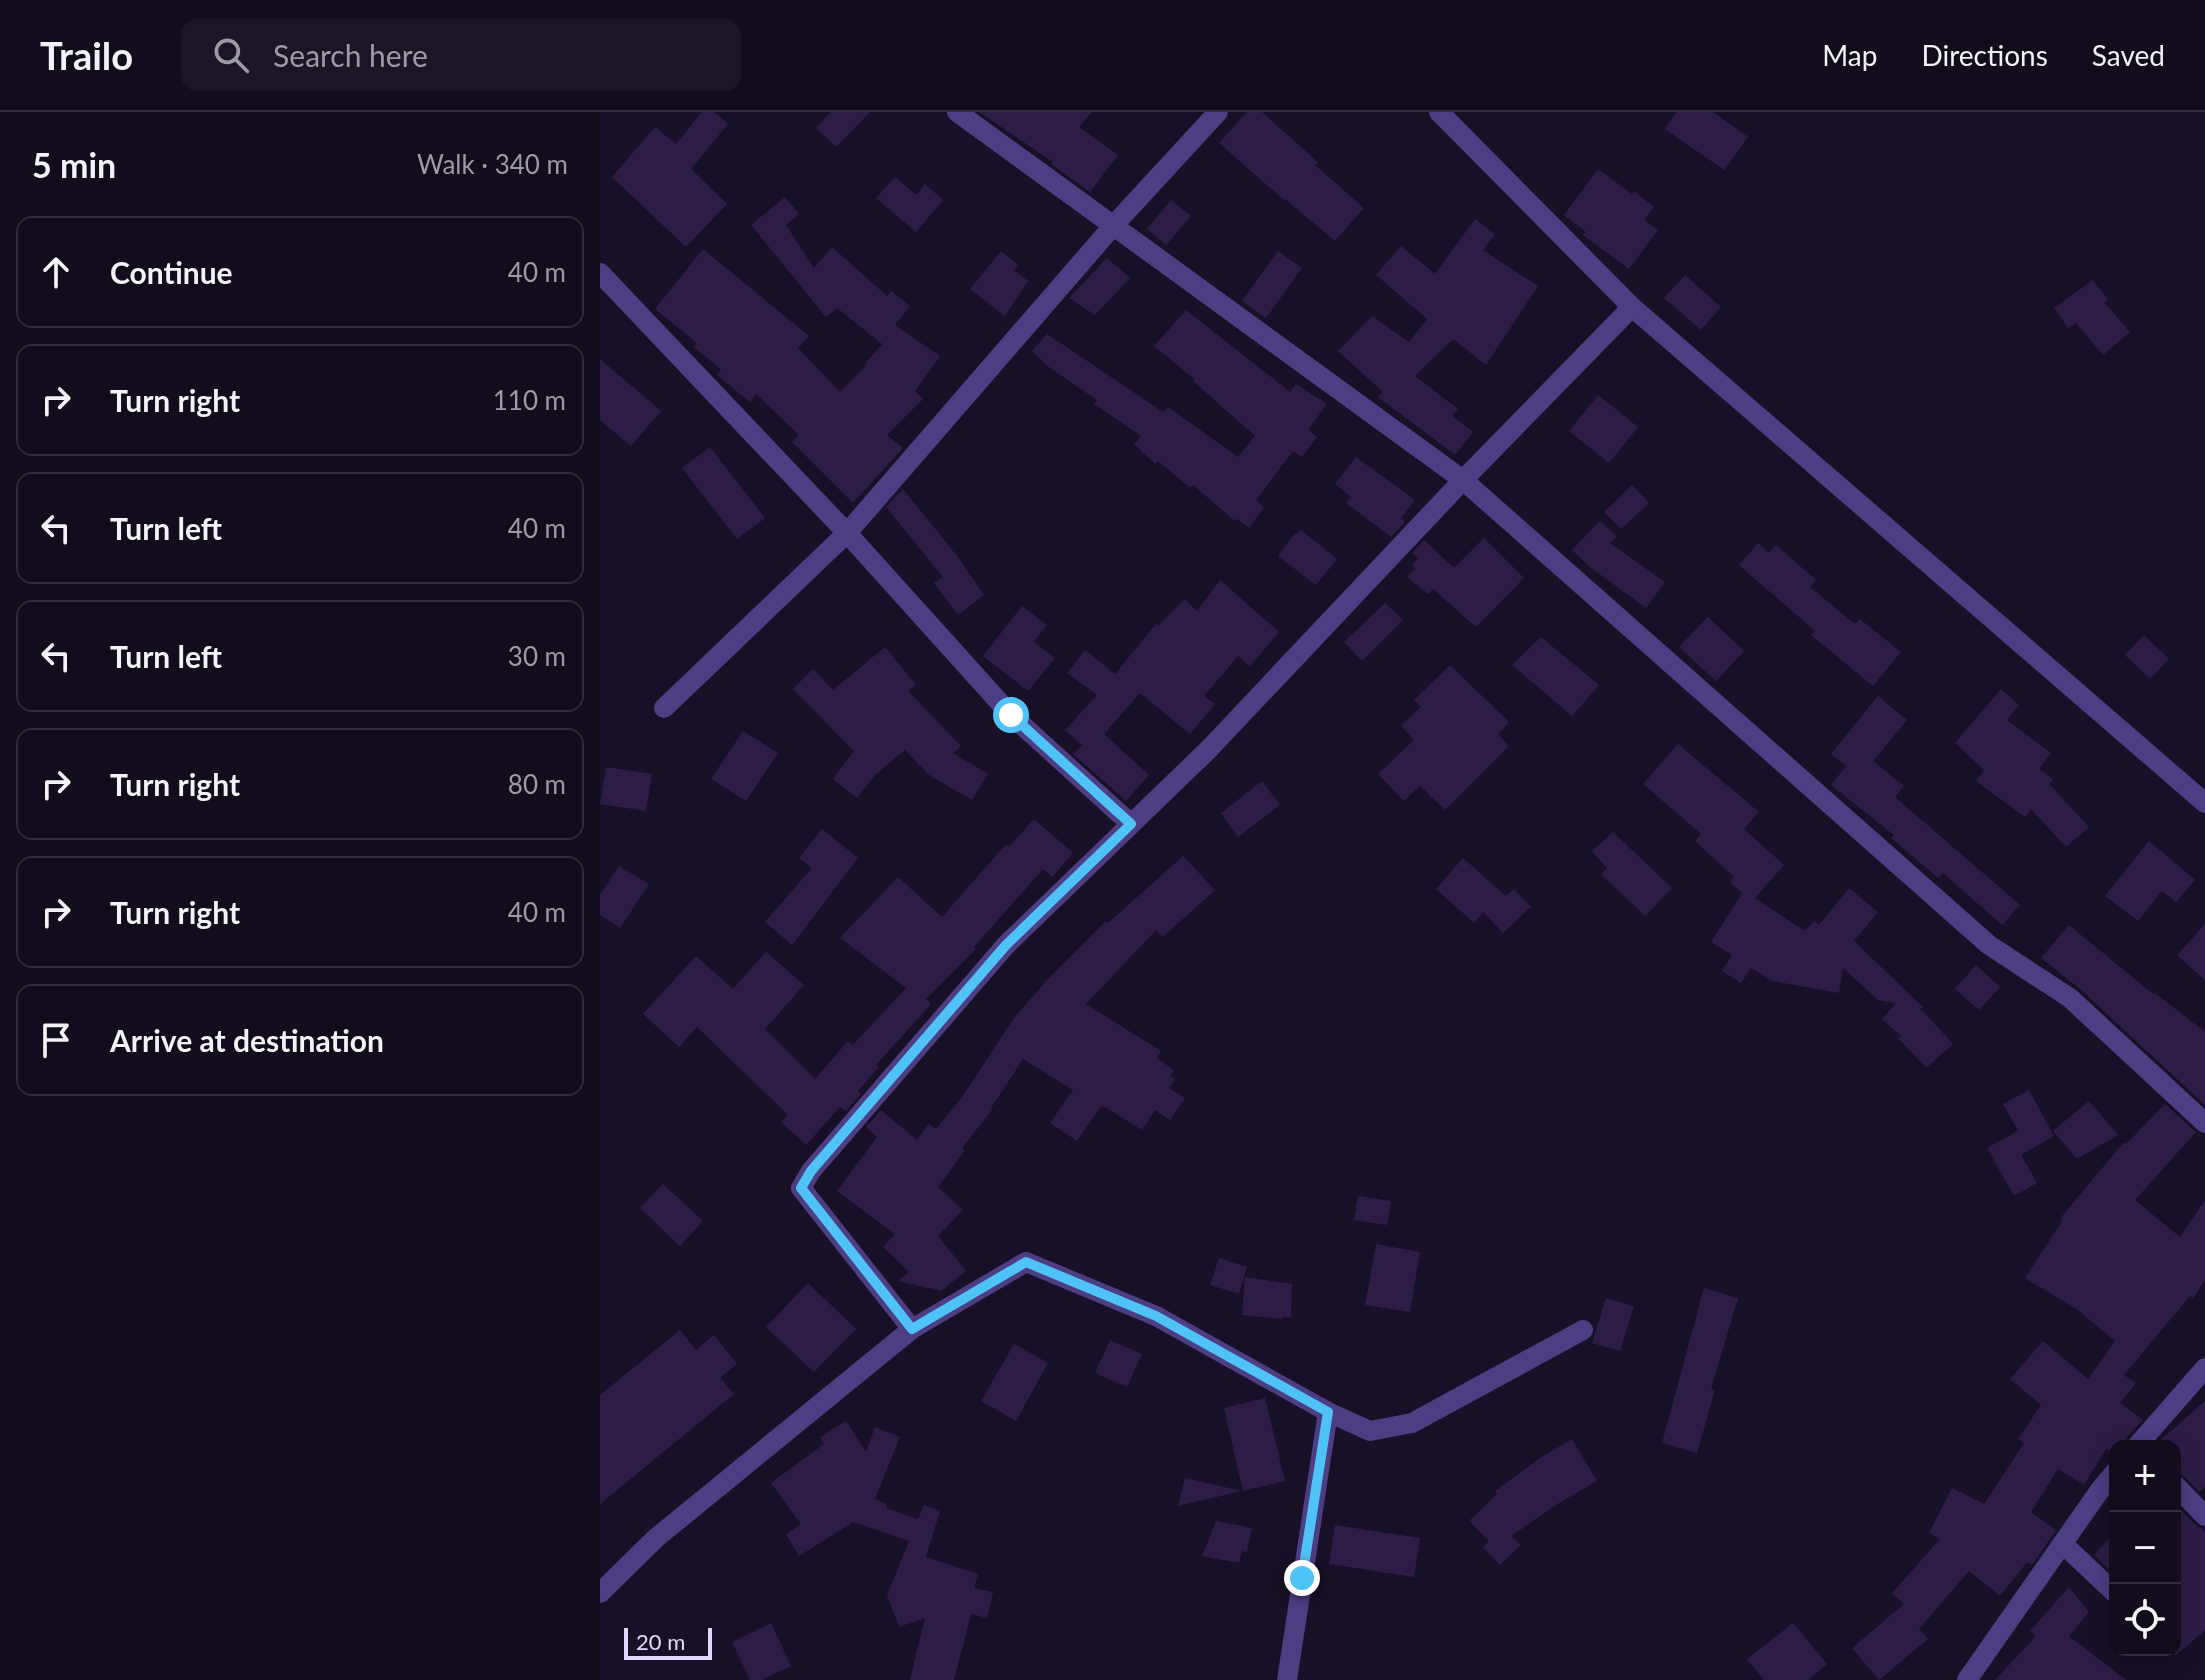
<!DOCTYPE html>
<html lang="en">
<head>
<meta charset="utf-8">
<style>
  :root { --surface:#120c1c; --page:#1b1525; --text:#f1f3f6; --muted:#9c9ba3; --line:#312c3b }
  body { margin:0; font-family:Lato,sans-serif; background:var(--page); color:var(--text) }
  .controls { position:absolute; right:24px; bottom:24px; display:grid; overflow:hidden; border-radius:16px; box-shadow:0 4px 20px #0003 }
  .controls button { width:72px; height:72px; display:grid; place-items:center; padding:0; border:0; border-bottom:2px solid var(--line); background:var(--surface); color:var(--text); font:40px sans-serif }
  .scale { position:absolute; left:24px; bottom:20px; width:88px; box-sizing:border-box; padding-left:8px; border:4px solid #e3d7fd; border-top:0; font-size:22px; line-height:28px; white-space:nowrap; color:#e3d7fd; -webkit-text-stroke:6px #181026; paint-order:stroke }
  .stop { position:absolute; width:24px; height:24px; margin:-18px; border:6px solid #4fc3f7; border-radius:50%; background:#fff }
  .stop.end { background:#4fc3f7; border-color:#fff; box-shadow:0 2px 8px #0008 }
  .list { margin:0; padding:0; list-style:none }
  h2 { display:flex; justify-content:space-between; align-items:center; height:104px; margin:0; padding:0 32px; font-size:34px }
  h2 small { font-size:26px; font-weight:400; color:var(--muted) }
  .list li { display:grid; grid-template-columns:52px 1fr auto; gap:24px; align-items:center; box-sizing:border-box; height:112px; margin:0 16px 16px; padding:0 16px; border:2px solid var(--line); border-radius:16px }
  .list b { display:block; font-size:30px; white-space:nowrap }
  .list em { font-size:26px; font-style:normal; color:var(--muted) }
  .icon { flex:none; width:44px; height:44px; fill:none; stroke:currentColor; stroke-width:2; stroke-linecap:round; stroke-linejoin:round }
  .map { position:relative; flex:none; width:1605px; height:1568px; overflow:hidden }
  header { display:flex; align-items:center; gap:48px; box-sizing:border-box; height:112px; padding:0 40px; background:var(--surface); border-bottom:2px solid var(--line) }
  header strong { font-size:38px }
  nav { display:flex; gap:44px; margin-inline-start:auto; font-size:28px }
  .search { width:560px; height:72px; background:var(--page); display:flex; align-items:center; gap:20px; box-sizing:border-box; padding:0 28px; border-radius:16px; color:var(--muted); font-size:30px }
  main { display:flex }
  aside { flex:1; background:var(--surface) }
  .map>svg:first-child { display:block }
</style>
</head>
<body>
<header>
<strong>Trailo</strong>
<div class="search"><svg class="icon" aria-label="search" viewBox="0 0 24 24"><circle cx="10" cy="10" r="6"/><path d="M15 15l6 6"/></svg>Search here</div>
<nav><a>Map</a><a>Directions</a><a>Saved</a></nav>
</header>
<main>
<aside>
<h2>5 min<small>Walk · 340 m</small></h2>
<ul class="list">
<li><svg class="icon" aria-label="ahead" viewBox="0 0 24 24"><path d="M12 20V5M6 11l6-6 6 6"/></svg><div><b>Continue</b></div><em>40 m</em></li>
<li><svg class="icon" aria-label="right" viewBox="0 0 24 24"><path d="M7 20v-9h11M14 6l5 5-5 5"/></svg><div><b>Turn right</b></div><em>110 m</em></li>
<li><svg class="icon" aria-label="left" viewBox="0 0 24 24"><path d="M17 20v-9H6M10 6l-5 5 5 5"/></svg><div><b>Turn left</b></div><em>40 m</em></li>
<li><svg class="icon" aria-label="left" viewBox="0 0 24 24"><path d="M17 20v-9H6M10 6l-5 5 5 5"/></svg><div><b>Turn left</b></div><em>30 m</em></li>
<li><svg class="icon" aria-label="right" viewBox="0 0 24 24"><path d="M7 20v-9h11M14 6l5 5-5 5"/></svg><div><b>Turn right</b></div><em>80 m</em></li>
<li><svg class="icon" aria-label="right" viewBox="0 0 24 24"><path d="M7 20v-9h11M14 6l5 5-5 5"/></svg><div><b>Turn right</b></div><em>40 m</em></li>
<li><svg class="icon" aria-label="arrive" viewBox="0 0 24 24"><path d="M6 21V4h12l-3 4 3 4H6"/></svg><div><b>Arrive at destination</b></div></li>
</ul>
</aside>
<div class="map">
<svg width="1605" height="1568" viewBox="0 0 1605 1568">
  <rect width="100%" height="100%" fill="#181026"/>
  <!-- building -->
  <g fill="#2d1d46">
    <path d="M102 0H114L128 12 91 57 127 92 86 135 12 65 55 15 76 32Z"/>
    <path d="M231 0H270L236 35 216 16Z"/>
    <path d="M379 0H492L479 15 518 43 490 80 451 52 453 50Z"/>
    <path d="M647 0H662L718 50 715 53 764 96 735 129 685 87 684 88 619 31Z"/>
    <path d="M1076 0H1113L1148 25 1124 58 1065 17Z"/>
    <path d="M998 57 1032 82 1034 79 1054 95 1044 108 1058 118 1029 157 983 123 986 120 964 103Z"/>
    <path d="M295 65 316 83 325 72 343 88 316 120 276 86Z"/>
    <path d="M185 85 199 102 186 113 214 156 232 135 287 184 291 179 310 194 295 213 340 244 315 279 323 287 287 323 303 336 253 391 192 330 199 323 156 282 150 290 117 263 121 257 93 235 97 231 55 197 103 137 209 224 198 236 240 280 266 254 265 252 282 232 237 196 226 205 151 113Z"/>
    <path d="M571 88 591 104 566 133 547 117Z"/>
    <path d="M875 107 895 122 883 138 938 174 886 253 853 227 815 264 858 297 852 304 873 320 855 343 778 285 783 280 738 239 772 204 809 230 827 207 776 163 801 134 835 162Z"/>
    <path d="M401 139 418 153 414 158 428 169 405 204 370 177Z"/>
    <path d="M678 139 702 156 666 206 642 189Z"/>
    <path d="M507 146 530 166 495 203 469 186Z"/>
    <path d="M1085 163 1121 195 1101 218 1064 186Z"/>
    <path d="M1493 168 1508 188 1504 190 1530 220 1503 243 1476 211 1468 216 1454 196Z"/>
    <path d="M586 198 690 280 696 272 727 292 708 318 717 325 702 345 693 339 656 388 664 395 649 416 637 407 635 409 593 373 590 376 558 349 555 352 534 332 541 324 494 292 497 288 450 256 432 239 447 222 563 300 568 295 638 345 655 324 593 269 594 267 554 234Z"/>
    <path d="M0 247 61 299 31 334 0 308Z"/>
    <path d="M998 283 1038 315 1009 351 969 319Z"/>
    <path d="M110 335 165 406 137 427 82 356Z"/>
    <path d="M756 345 815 388 801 406 805 410 791 425 746 391 751 385 735 372Z"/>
    <path d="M1032 373 1049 391 1021 417 1004 400Z"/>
    <path d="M303 377 358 445 384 483 358 503 334 471 343 465 286 395Z"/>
    <path d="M1000 409 1017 424 1010 431 1065 470 1046 496 990 455 972 438Z"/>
    <path d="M701 418 737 447 716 473 679 445V442L695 421 697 422Z"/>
    <path d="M884 426 924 466 876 515 833 477 828 482 807 465 816 456 812 453 818 446 812 441 824 428 854 456Z"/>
    <path d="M1158 431 1169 441 1176 433 1216 468 1210 475 1255 512 1260 507 1301 540 1273 574 1211 523 1215 519 1139 453Z"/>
    <path d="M620 468 679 520 650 554 638 544 604 584 615 592 590 622 540 581 504 622 549 663 526 689 473 642 482 633 465 618 497 583 467 561 485 538 515 562 556 512 558 514 585 487 597 499Z"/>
    <path d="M785 491 803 508 762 549 744 530Z"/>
    <path d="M422 494 447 513 434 530 455 546 428 579 383 544Z"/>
    <path d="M1108 505 1144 539 1116 569 1079 535Z"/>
    <path d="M1544 523 1569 547 1550 567 1525 543Z"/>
    <path d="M941 525 999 573 972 604 912 553Z"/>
    <path d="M285 535 316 573 308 579 361 634 353 641 388 662 372 688 329 663 305 638 275 663 257 686 233 667 254 639 193 577 213 557 233 578Z"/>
    <path d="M850 553 909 610 898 622 909 634 845 698 820 674 804 689 778 662 814 628 801 614 821 595 814 588Z"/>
    <path d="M1401 577 1419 593 1407 608 1451 641 1439 657 1453 667 1449 672 1489 715 1466 735 1431 697 1425 705 1376 669 1384 658 1355 631Z"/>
    <path d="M1278 584 1307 608 1273 649 1304 674 1295 685 1420 793 1402 813 1343 761 1338 766 1291 726 1294 723 1231 673 1246 654 1231 642Z"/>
    <path d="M143 619 178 641 146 689 111 667Z"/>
    <path d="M1078 632 1159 700 1144 717 1184 753 1155 786 1205 819 1214 809 1219 813 1249 776 1278 800 1254 829 1324 896H1320L1353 932 1326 956 1298 926 1301 924 1282 907 1296 891 1278 888 1243 856 1239 881 1172 869 1151 856 1141 871 1122 859 1132 843 1111 830 1142 781 1130 770 1134 765 1095 729 1101 722 1043 672Z"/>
    <path d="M6 655 52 662 46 699 0 692Z"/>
    <path d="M662 669 680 693 638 725 621 701Z"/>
    <path d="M434 707 473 741 452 765 443 757 374 835 376 837 326 887 331 892 276 953 279 955 258 979 261 982 246 999 240 995 206 1033 181 1010 188 1003 97 915 79 935 43 902 96 844 133 877 166 840 204 873 165 917 215 967 248 929 253 933 306 876 240 826 298 765 342 805 406 732 409 735Z"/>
    <path d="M222 717 258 746 192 833 165 810 212 756 199 746Z"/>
    <path d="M1013 720 1072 776 1045 804 1001 762 1007 756 992 739Z"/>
    <path d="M1549 729 1595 768 1576 790 1562 779 1538 809 1505 784Z"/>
    <path d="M583 744 615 778 563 825 556 818 486 892 561 939 557 946 574 958 570 964 575 967 569 976 585 986 570 1008 555 998 542 1018 502 993 477 1029 450 1011 473 978 423 947 391 996 392 998 362 1036 365 1038 338 1075 363 1098 338 1124 366 1159 341 1179 298 1169 309 1160 283 1135 295 1122 237 1079 277 1025 266 1015 281 998 317 1028 329 1012 336 1017 362 985 414 906 448 867 506 809 508 811Z"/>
    <path d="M863 746 906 784 914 777 931 795 903 821 883 800 874 811 836 777Z"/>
    <path d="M19 754 49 772 20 816 0 803V783Z"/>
    <path d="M1605 812V868L1577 843Z"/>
    <path d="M1469 813 1553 882 1555 881 1605 920V993L1479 876 1441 846Z"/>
    <path d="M1376 853 1400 875 1379 898 1355 877Z"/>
    <path d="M1429 978 1454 1024 1421 1043 1437 1071 1414 1084 1387 1036 1418 1019 1403 992Z"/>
    <path d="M1489 989 1518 1023 1477 1047 1453 1019Z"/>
    <path d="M1565 992 1596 1020 1535 1088 1580 1125 1605 1088V1168L1593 1186 1590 1184 1524 1263 1536 1271 1520 1291 1543 1308 1527 1325 1524 1334H1514L1510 1339 1506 1337 1484 1373 1458 1357 1431 1400 1456 1418 1432 1453 1427 1450 1400 1484 1369 1459 1319 1517 1328 1527 1279 1568 1252 1536 1304 1492 1292 1481 1340 1427 1329 1421 1352 1376 1384 1392 1424 1331 1418 1327 1441 1293 1410 1267 1443 1229 1488 1267 1515 1229 1478 1198 1425 1166 1462 1109V1104L1524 1030 1526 1032Z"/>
    <path d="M63 1072 103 1109 80 1134 40 1096Z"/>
    <path d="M758 1084 791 1089 787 1113 754 1108Z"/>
    <path d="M776 1132 820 1140 810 1200 765 1193Z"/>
    <path d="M619 1146 647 1155 639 1182 610 1173Z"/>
    <path d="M645 1165 692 1172 691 1205H682V1207L642 1203Z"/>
    <path d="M208 1171 256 1217 214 1260 166 1215Z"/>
    <path d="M1104 1176 1138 1186 1111 1277 1115 1278 1097 1341 1062 1331Z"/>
    <path d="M1006 1186 1034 1194 1020 1239 992 1231Z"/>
    <path d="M80 1218 96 1238 114 1223 137 1252 120 1266 134 1282 0 1392V1283Z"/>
    <path d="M510 1228 542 1242 527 1275 495 1261Z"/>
    <path d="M414 1232 448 1251 416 1309 381 1289Z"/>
    <path d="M665 1286 685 1369 643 1379 624 1296Z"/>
    <path d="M1605 1289V1375L1599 1380 1584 1364 1575 1360V1334H1554Z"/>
    <path d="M246 1309 266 1340 275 1315 300 1325 275 1387 287 1392 286 1396 318 1407 324 1393 340 1399 326 1445 378 1462 374 1476 393 1480 387 1506 371 1502 354 1568H310L325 1506 299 1515 287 1483 309 1429 253 1410 199 1444 186 1422 201 1412 171 1371 224 1332 220 1325Z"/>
    <path d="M972 1327 997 1369 959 1391 911 1424 921 1433 900 1453 883 1435 889 1429 869 1409 897 1382 895 1379 943 1344Z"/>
    <path d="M585 1366 642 1379 578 1394Z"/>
    <path d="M1575 1392 1596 1413 1605 1419V1518L1575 1544Z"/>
    <path d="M616 1409 652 1416 647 1440 642 1439 639 1451 602 1444Z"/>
    <path d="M735 1413 820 1426 814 1465 729 1452Z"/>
    <path d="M1515 1420V1463L1494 1443Z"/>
    <path d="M1469 1475 1489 1500 1469 1524 1526 1568H1395L1436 1524 1430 1519Z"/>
    <path d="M171 1511 191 1554 161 1568H150L132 1530Z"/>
    <path d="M1193 1511 1227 1552 1208 1568H1164L1147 1547Z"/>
  </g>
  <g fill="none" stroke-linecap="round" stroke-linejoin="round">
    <!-- minor -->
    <g stroke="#4d3d83" stroke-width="20">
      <path d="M357 0 863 368 1389 833 1470 886 1605 1011"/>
      <path d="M839 0 1032 195 1605 691"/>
      <path d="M0 161 247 421 411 603 531 712"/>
      <path d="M64 596 247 421 513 114 618 0"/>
      <path d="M312 1217 201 1076 211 1059 406 833 609 637 863 368 1032 195"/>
      <path d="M1537 1334 1605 1256"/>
      <path d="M1575 1373 1605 1404"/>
      <path d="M1463 1432 1515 1481"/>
      <path d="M0 1481 56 1426 312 1217 426 1150 556 1204 728 1300 770 1319 812 1311 983 1218"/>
      <path d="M687 1568 728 1300"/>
      <path d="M1367 1568 1500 1378 1515 1360"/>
    </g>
  </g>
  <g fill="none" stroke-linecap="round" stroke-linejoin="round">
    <!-- route -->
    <path stroke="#4fc3f7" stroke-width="10" d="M411 603 531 712 406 833 211 1059 201 1076 312 1217 426 1150 556 1204 728 1300 702 1466"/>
  </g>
</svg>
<div class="controls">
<button>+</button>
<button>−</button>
<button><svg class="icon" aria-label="locate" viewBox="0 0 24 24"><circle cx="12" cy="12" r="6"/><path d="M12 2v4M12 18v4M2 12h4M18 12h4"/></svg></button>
</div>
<div class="scale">20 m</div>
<div class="stop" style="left:411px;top:603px"></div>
<div class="stop end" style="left:702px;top:1466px"></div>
</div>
</main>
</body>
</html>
